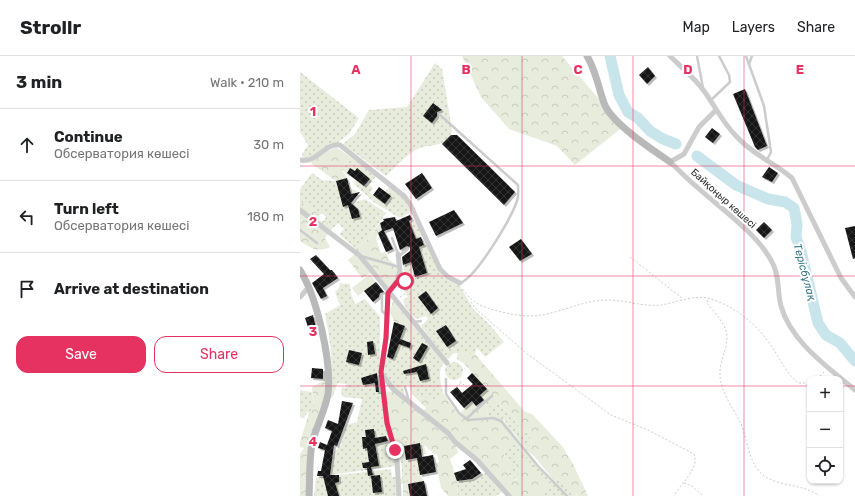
<!DOCTYPE html>
<html lang="en">
<head>
<meta charset="utf-8">
<style>
  :root { --surface:#fff; --page:#f2f2f2; --text:#202124; --muted:#757577; --line:#e0e0e0; --accent:#e53260 }
  body { margin:0; font-family:Rubik,sans-serif; background:var(--page); color:var(--text) }
  .controls { position:absolute; right:12px; bottom:12px; display:grid; overflow:hidden; border-radius:8px; box-shadow:0 1px 3px #0004 }
  .controls button { width:36px; height:36px; display:grid; place-items:center; padding:0; border:0; border-bottom:1px solid var(--line); background:var(--surface); color:var(--text); font:20px sans-serif }
  .stop { position:absolute; width:12px; height:12px; margin:-9px; border:3px solid #e53260; border-radius:50%; background:#fff }
  .stop.end { background:#e53260; border-color:#fff; box-shadow:0 1px 4px #0008 }
  .list { margin:0; padding:0; list-style:none }
  h2 { display:flex; justify-content:space-between; align-items:center; height:52px; margin:0; padding:0 16px; font-size:17px }
  h2 small { font-size:13px; font-weight:400; color:var(--muted) }
  .list li { display:grid; grid-template-columns:26px 1fr auto; gap:12px; align-items:center; box-sizing:border-box; height:72px; padding:0 16px; border-top:1px solid var(--line) }
  .list b { display:block; font-size:15px; white-space:nowrap }
  .list p { margin:0; font-size:13px; white-space:nowrap; color:var(--muted) }
  .list em { font-size:13px; font-style:normal; color:var(--muted) }
  .actions { display:flex; gap:8px; padding:12px 16px }
  .actions a { flex:1; padding:9px 0; border:1px solid var(--accent); border-radius:12px; text-align:center; font-size:14px; color:var(--accent) }
  .actions .main { background:var(--accent); color:#fff }
  .icon { flex:none; width:22px; height:22px; fill:none; stroke:currentColor; stroke-width:2; stroke-linecap:round; stroke-linejoin:round }
  .map { position:relative; flex:none; width:555px; height:440px; overflow:hidden }
  header { display:flex; align-items:center; gap:24px; box-sizing:border-box; height:56px; padding:0 20px; background:var(--surface); border-bottom:1px solid var(--line) }
  header strong { font-size:19px }
  nav { display:flex; gap:22px; margin-inline-start:auto; font-size:14px }
  main { display:flex }
  aside { flex:1; background:var(--surface) }
  .map>svg:first-child { display:block }
</style>
</head>
<body>
<header>
<strong>Strollr</strong>
<nav><a>Map</a><a>Layers</a><a>Share</a></nav>
</header>
<main>
<aside>
<h2>3 min<small>Walk · 210 m</small></h2>
<ul class="list">
<li><svg class="icon" aria-label="ahead" viewBox="0 0 24 24"><path d="M12 20V5M6 11l6-6 6 6"/></svg><div><b>Continue</b><p>Обсерватория көшесі</p></div><em>30 m</em></li>
<li><svg class="icon" aria-label="left" viewBox="0 0 24 24"><path d="M17 20v-9H6M10 6l-5 5 5 5"/></svg><div><b>Turn left</b><p>Обсерватория көшесі</p></div><em>180 m</em></li>
<li><svg class="icon" aria-label="arrive" viewBox="0 0 24 24"><path d="M6 21V4h12l-3 4 3 4H6"/></svg><div><b>Arrive at destination</b></div></li>
</ul>
<div class="actions"><a class="main">Save</a><a>Share</a></div>
</aside>
<div class="map">
<svg width="555" height="440" viewBox="0 0 555 440">
  <defs>
    <pattern id="grass-dots" width="8" height="8" patternUnits="userSpaceOnUse"><rect width="8" height="8" fill="#e8ecdd"/><path d="M2 2h.1M6 6h.1" fill="none" stroke="#c7cbbe" stroke-width="1.8" stroke-linecap="round"/></pattern>
    <pattern id="forest-crowns" width="20" height="18" patternUnits="userSpaceOnUse"><rect width="20" height="18" fill="#e8ecdd"/><path d="M2 6a3 3 0 1 1 6 0M12 15a3 3 0 1 1 6 0" fill="none" stroke="#c7cbbe"/></pattern>
    <pattern id="building-cross-hatch" width="8" height="8" patternUnits="userSpaceOnUse"><rect width="8" height="8" fill="#161616"/><path d="M0 0l8 8M0 8l8-8" fill="none" stroke="#303030"/></pattern>
    <filter id="shadow"><feDropShadow dx="2" dy="2" stdDeviation="0" flood-color="#0004"/></filter>
  </defs>
  <rect width="100%" height="100%" fill="#fff"/>
  <!-- grass -->
  <g fill="url(#grass-dots)" fill-rule="evenodd">
    <path d="M135 7 142 13 152 74C147 94 128 86 114 95 104 101 95 112 86 120L43 88 55 78 69 54 107 51Z"/>
    <path d="M0 16 59 62 49 78 33 90 3 104 2 98 8 89 0 76Z"/>
    <path d="M52 102 56 103 77 119 69 129 73 132 70 137 85 148 91 140 85 136 90 130C100 137 107 146 111 156L100 162 75 147 54 128 56 124 64 130 70 123 57 113 55 115 50 112 47 116 51 120 50 121 41 113Z"/>
    <path d="M12 117 22 124 36 125 38 134 49 132 58 136 40 141 43 150 65 143 86 157 68 183 56 193 39 178 44 173 38 167 33 172 24 164 26 161 22 157 20 159 0 145V133Z"/>
    <path d="M115 165 123 180 116 183 117 186 114 187 116 192 126 188 141 218 146 223 160 230 174 254 188 267 204 286 185 301 177 292 175 298 154 297 147 304 121 270 128 263 126 260 116 263C109 257 106 253 103 244L108 241 102 232 105 230 101 223 104 216 103 209 111 206 116 221 127 217 121 197 118 198 116 192 112 193 108 182 115 179 110 167ZM126 235 138 252 131 258 118 241ZM146 269 155 285 146 291 137 275Z"/>
    <path d="M40 227 50 228 51 238 55 248 65 243 80 261V317L72 318 73 324 80 323 82 329 76 330V336L83 335 90 380 82 381 83 386 91 385 96 410 30 419V427L39 426V419L91 413 92 421H97L98 440H14L16 422 25 420H23V415L31 413 33 397 41 389 46 369 57 366 62 343 43 341 41 336 42 331 45 332 46 328 38 327 32 342 29 341C34 311 31 287 25 258L40 249 35 236 39 232Z"/>
    <path d="M118 275 144 307C137 314 141 328 143 337L133 346 122 343 117 337 112 338 109 329 103 330 105 340 101 339 84 319 85 301 93 303 102 300 104 290 110 292 111 287 106 285Z"/>
    <circle cx="154" cy="315" r="9"/>
    <path d="M0 334 12 336 14 350 9 357 7 356 4 362 0 361Z"/>
    <path d="M197 344 205 354 213 358 220 374 228 377 232 386 227 395 204 364 190 365 187 358 188 351Z"/>
    <path d="M215 383 251 426 258 422 278 440H237L248 429 221 397 217 403 219 421 217 424 209 419 207 414 213 410 204 400 205 393Z"/>
    <path d="M93 385H120L124 388 126 398 122 399 120 387 104 390 106 405 118 403 120 419 102 423V411L99 394 94 391Z"/>
    <path d="M186 416 202 436 196 440H158L157 425 173 424Z"/>
  </g>
  <!-- forest -->
  <g fill="url(#forest-crowns)">
    <path d="M162 0H262L323 71 275 109 257 90 209 73 181 41Z"/>
    <path d="M36 91 52 102 41 113 47 122 36 125 12 108 11 105Z"/>
    <path d="M0 145 20 159 18 162 22 166 24 164 33 172 25 182 30 191C18 197 10 192 0 185Z"/>
    <path d="M80 167 82 175 78 177 76 183 81 197 86 196 88 203 99 211 95 225 88 234 56 193 68 183Z"/>
    <path d="M55 198 71 217 62 222 48 204Z"/>
    <path d="M93 245 118 275 106 285 102 300 93 303 105 270 94 266 90 255Z"/>
    <path d="M158 297 175 298 225 356 232 358 262 390 273 408 288 440H278L277 438 271 437 258 422 254 425 234 400 227 395 232 386 228 377 220 374 213 358 205 354 197 344 188 352 187 358 189 364 196 360C205 365 214 373 215 385L205 393 204 400 213 410 207 414 209 419 216 424 219 421C214 413 216 404 221 396L249 429 237 440H209L177 404 155 386 158 397 150 403 157 425 158 440H148L141 432 136 407 139 406 137 398H134L120 385 95 386 89 367 84 336 95 335 123 355 126 352 112 338 117 337 122 343 127 341 133 346 143 337 157 357 165 361 161 356 172 345 178 351 185 345C171 328 179 316 157 303Z"/>
    <path d="M27 323 24 350 11 387 7 440H0V398L4 392 0 391V386L9 357 14 350 12 331Z"/>
    <path d="M120 419 124 425 108 428 110 440H103V428H99V423Z"/>
  </g>
  <!-- park -->
  <path fill="#e8ecdd" d="M70 218 76 226 58 240 52 232Z"/>
  <g fill="none" stroke-linecap="round" stroke-linejoin="round">
    <!-- river -->
    <g stroke="#c9e5ec" stroke-width="11">
      <path d="M310 0 319 39 328 56 338 62 350 75 363 83 376 88"/>
      <path d="M397 100 436 129 468 143 485 146 494 152 497 168 496 181 501 195 518 267 526 279 540 287 555 305"/>
    </g>
  </g>
  <!-- building -->
  <g fill="url(#building-cross-hatch)" filter="url(#shadow)">
    <path d="M348 11 355 20 347 28 339 19Z"/>
    <path d="M445 33 467 90 458 94 455 91 433 38Z"/>
    <path d="M133 47 142 54 137 56V60L132 67 123 60Z"/>
    <path d="M412 72 420 78 413 87 405 81Z"/>
    <path d="M151 79H157L215 136 204 149 142 88Z"/>
    <path d="M469 111 478 117 472 126 462 121Z"/>
    <path d="M50 112 55 115 57 112 70 123 64 130 47 117Z"/>
    <path d="M122 117 132 132 116 143 105 128Z"/>
    <path d="M47 122 51 138 60 136 51 147 58 153 60 161 52 163 48 149 43 151 36 125Z"/>
    <path d="M79 131 91 140 85 148 73 139Z"/>
    <path d="M154 154 163 167 136 180 129 166Z"/>
    <path d="M110 159 112 163 109 165 116 183 121 181 124 189 119 191 127 217 115 221 111 206 103 209 102 201 110 195V191L107 190 100 194 93 172 84 175 93 193 86 196 78 177 82 174 80 167 84 165 83 163 95 161 96 165Z"/>
    <path d="M464 166 472 174 464 182 456 174Z"/>
    <path d="M555 170V202L553 203 545 172Z"/>
    <path d="M221 183 232 198 220 205 209 191Z"/>
    <path d="M16 199 30 214H32L38 222 23 232 27 240 21 243 12 227 24 218 10 203Z"/>
    <path d="M76 226 84 236 80 237 79 241 73 246 64 235Z"/>
    <path d="M126 235 138 252 131 258 118 241Z"/>
    <path d="M13 259 16 272 9 274 5 262Z"/>
    <path d="M94 266 105 270 100 283 111 287 110 292 99 288 93 303 87 301Z"/>
    <path d="M146 269 156 285 147 291 136 275Z"/>
    <path d="M73 285 75 298 68 299 67 286Z"/>
    <path d="M122 287 128 290 119 306 113 302Z"/>
    <path d="M49 294 62 297 59 309 46 306Z"/>
    <path d="M126 308 129 323 120 325 117 316 104 318 103 315Z"/>
    <path d="M12 312 23 313V323L11 322Z"/>
    <path d="M77 317 79 336H76L75 327 63 329 61 322Z"/>
    <path d="M172 317 187 333 180 339 184 344 176 350 172 345 164 352 150 336 157 331 162 337 173 328 167 322Z"/>
    <path d="M42 345 53 347 37 390 34 389 30 419H39V426L35 427 39 440H28L23 420H17L18 415H21L25 394 18 392 20 386 27 389 32 375 25 372 28 364 38 368Z"/>
    <path d="M74 373 75 382 86 380 88 385 75 388 79 410 71 411 73 419 68 420 67 412H63L62 407 69 406 67 392 63 393 62 381H66L65 374Z"/>
    <path d="M120 387 122 401 133 399 136 416 120 419 117 402 106 404 104 390Z"/>
    <path d="M170 404 181 417 172 423 157 425 154 417 166 413 163 409Z"/>
    <path d="M80 419 82 436 73 437 71 420Z"/>
    <path d="M124 425 127 440H110L108 428Z"/>
  </g>
  <g fill="none" stroke-linecap="round" stroke-linejoin="round">
    <!-- path -->
    <g stroke="#ccc" stroke-width="1" stroke-dasharray="2 2" stroke-linecap="butt">
      <path d="M330 201 383 243"/>
      <path d="M103 225 122 221 121 219"/>
      <path d="M163 233C171 246 180 250 194 254 205 257 218 260 230 260 256 260 280 244 307 244 325 244 343 251 361 249 378 246 398 237 414 244 439 253 458 270 472 291 481 304 486 317 498 327H510"/>
      <path d="M100 241 106 237"/>
      <path d="M408 244 407 247C414 256 427 269 427 281 427 294 419 307 420 320 421 337 434 353 441 368 447 383 448 401 458 414 472 432 502 426 519 440"/>
      <path d="M171 246 176 253 226 297 311 359 348 374 394 398C400 413 380 428 374 440"/>
      <path d="M517 323 524 316"/>
      <path d="M160 325 168 333"/>
      <path d="M150 336 162 326"/>
      <path d="M103 426 108 425"/>
      <path d="M384 427 392 430 403 440"/>
    </g>
    <!-- lane -->
    <g stroke="#ccc" stroke-width="2.5">
      <path d="M397 0 403 32"/>
      <path d="M446 0 464 50 471 96 467 104"/>
      <path d="M449 8 452 0"/>
      <path d="M410 45 430 26 429 19 419 0"/>
      <path d="M139 58 218 129C218 134 219 140 217 145 211 162 177 221 160 227"/>
      <path d="M0 174 17 187"/>
      <path d="M92 182 98 198"/>
      <path d="M61 200 99 211"/>
      <path d="M98 201 108 193"/>
      <path d="M97 226 107 234"/>
      <path d="M82 239V255L86 259"/>
      <path d="M114 266 121 265"/>
      <path d="M146 323V338L159 357 168 364 193 362 201 365 238 410 267 440"/>
      <path d="M105 331 109 345"/>
      <path d="M166 363 192 340"/>
    </g>
    <!-- street -->
    <g stroke="#ccc" stroke-width="5">
      <path d="M370 0C381 11 395 22 404 35 415 50 423 67 436 80 453 99 473 106 492 122L541 222 555 241"/>
      <path d="M416 54 399 71 384 98 370 106C379 114 387 123 397 131 421 153 457 177 472 206 480 220 477 236 481 250 491 286 528 311 555 334"/>
      <path d="M0 104C16 108 26 86 40 89L104 140 110 148 140 213 148 221 160 227"/>
      <path d="M0 154 59 199 147 307"/>
      <path d="M98 198 100 215 97 225 88 237 86 282 81 316 87 367 97 404 99 440"/>
      <path d="M0 241 8 232"/>
      <path d="M82 318 93 333 148 377 155 386 177 404 209 440"/>
    </g>
    <!-- secondary -->
    <g stroke="#b9b9b9" stroke-width="7">
      <path d="M287 0C296 15 298 30 304 47 311 67 353 94 370 106"/>
      <path d="M0 214C17 241 32 306 28 338 25 355 16 371 12 388 9 405 10 423 9 440"/>
    </g>
  </g>
  <g fill="none" stroke-linecap="round" stroke-linejoin="round">
    <!-- route -->
    <path stroke="#e53260" stroke-width="5" d="M95 394 87 367 81 316 86 282 88 237 97 226 105 225"/>
  </g>
  <!-- grid -->
  <path fill="none" stroke="#e53260" stroke-width="1" stroke-opacity="0.55" d="M111 0V440M222 0V440M333 0V440M444 0V440M0 110H555M0 220H555M0 330H510M540 330H555"/>
  <g text-anchor="middle" stroke-width="4" stroke-linejoin="round" paint-order="stroke">
    <!-- street labels -->
    <g font-size="10" fill="#2f2f2f" stroke="#fff">
      <text transform="translate(424 142) rotate(42)" y="4">Байқоңыр көшесі</text>
    </g>
    <!-- water labels -->
    <g font-size="11" font-style="italic" fill="#3b7a8c" stroke="#fff">
      <text transform="translate(505 216) rotate(75)" y="4">Терісбұлақ</text>
    </g>
  </g>
  <g font-size="13" text-anchor="middle" font-weight="bold" fill="#e53260" stroke="#fff" stroke-width="4" stroke-linejoin="round" paint-order="stroke">
    <text x="56" y="18">A</text>
    <text x="166" y="18">B</text>
    <text x="278" y="18">C</text>
    <text x="388" y="18">D</text>
    <text x="500" y="18">E</text>
    <text x="13" y="60">1</text>
    <text x="13" y="170">2</text>
    <text x="13" y="280">3</text>
    <text x="13" y="390">4</text>
  </g>
</svg>
<div class="controls">
<button>+</button>
<button>−</button>
<button><svg class="icon" aria-label="locate" viewBox="0 0 24 24"><circle cx="12" cy="12" r="6"/><path d="M12 2v4M12 18v4M2 12h4M18 12h4"/></svg></button>
</div>
<div class="stop" style="left:105px;top:225px"></div>
<div class="stop end" style="left:95px;top:394px"></div>
</div>
</main>
</body>
</html>
